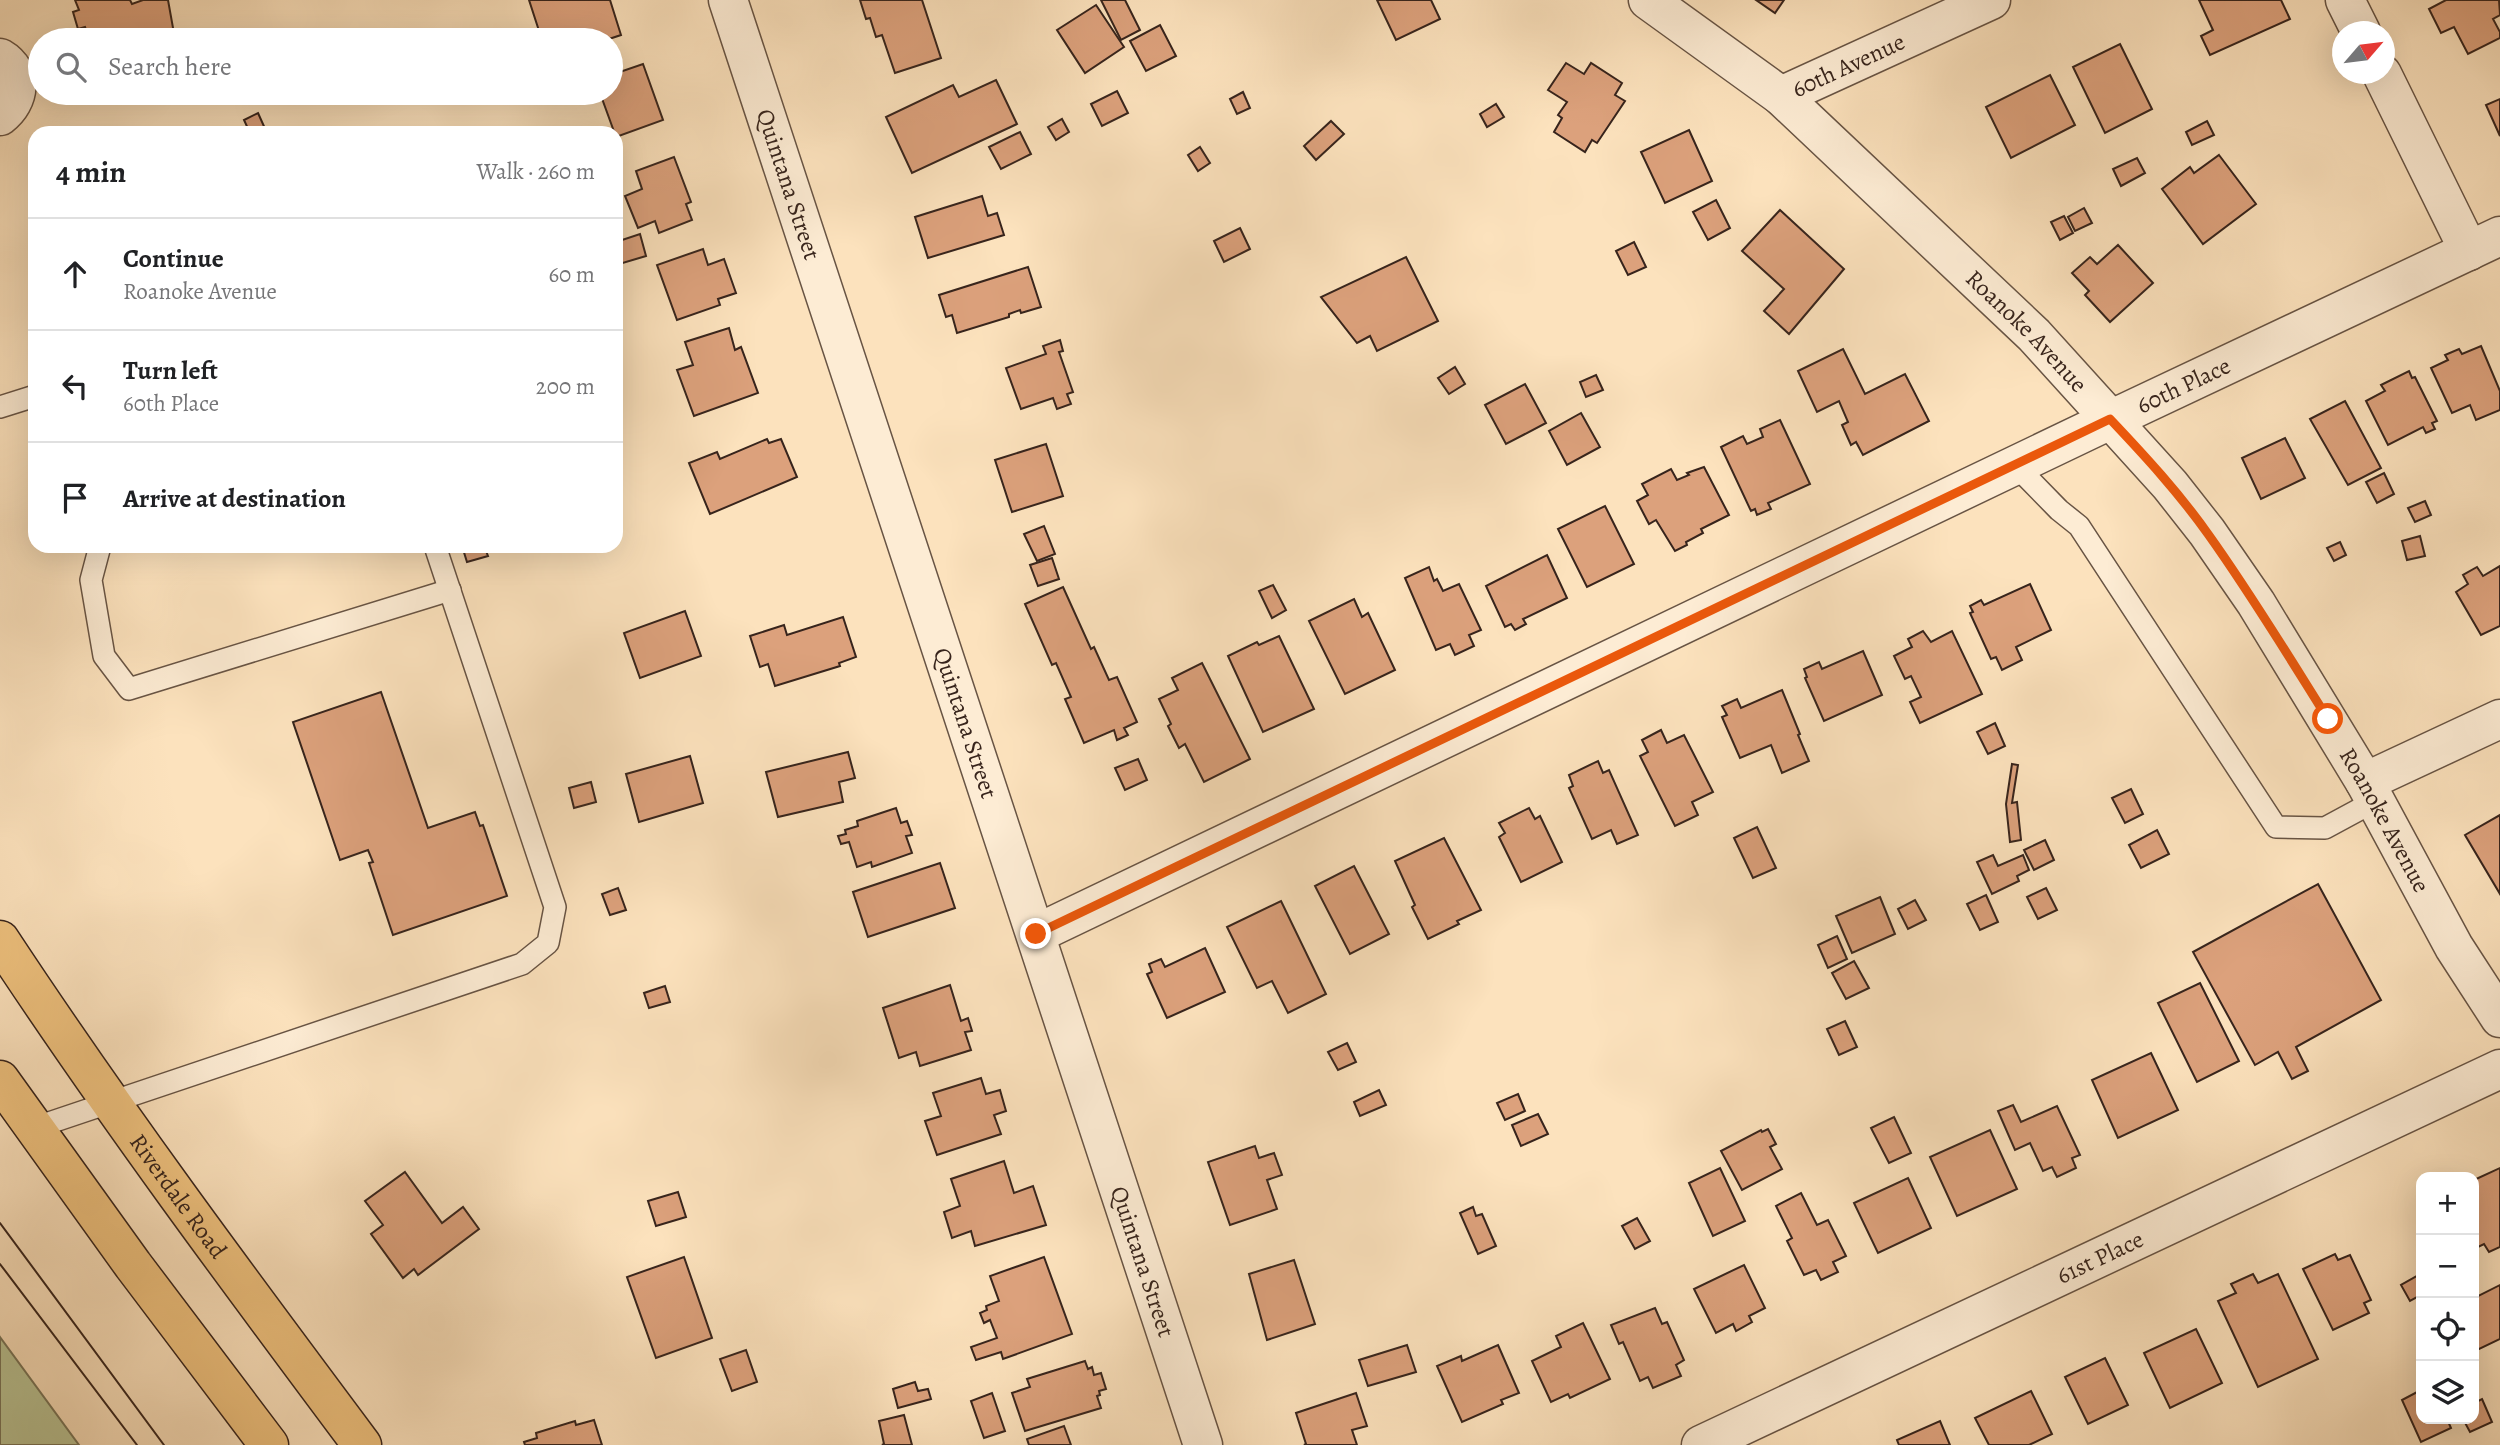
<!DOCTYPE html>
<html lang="en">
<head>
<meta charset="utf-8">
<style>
  :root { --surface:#fff; --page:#f2f2f2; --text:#202124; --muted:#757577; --line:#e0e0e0 }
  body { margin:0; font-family:Alegreya,serif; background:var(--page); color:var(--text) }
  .controls { position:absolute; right:21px; bottom:21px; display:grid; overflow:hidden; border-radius:14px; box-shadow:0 7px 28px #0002 }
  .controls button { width:63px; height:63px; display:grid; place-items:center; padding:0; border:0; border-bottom:2px solid var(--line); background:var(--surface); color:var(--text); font:35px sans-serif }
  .compass { position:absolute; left:2332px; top:21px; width:63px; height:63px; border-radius:50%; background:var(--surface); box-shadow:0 7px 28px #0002; rotate:62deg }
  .stop { position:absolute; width:21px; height:21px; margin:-16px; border:5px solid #ea580c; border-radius:50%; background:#fff }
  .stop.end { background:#ea580c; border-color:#fff; box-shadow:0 2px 7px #0008 }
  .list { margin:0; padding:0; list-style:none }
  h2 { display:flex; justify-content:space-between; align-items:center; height:91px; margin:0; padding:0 28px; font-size:30px }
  h2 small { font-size:23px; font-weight:400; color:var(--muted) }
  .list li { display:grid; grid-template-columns:46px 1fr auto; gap:21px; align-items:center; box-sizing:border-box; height:112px; padding:0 28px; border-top:2px solid var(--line) }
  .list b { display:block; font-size:26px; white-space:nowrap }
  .list p { margin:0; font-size:23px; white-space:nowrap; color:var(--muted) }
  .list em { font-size:23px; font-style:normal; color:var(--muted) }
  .icon { flex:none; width:38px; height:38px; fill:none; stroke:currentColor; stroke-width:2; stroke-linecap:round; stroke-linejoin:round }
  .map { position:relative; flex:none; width:2500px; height:1445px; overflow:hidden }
  .search { position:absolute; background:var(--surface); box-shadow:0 7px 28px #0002; left:28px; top:28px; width:595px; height:77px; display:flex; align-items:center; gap:18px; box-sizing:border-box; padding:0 24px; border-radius:38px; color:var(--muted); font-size:26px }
  .panel { position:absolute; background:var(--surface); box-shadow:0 7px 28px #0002; left:28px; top:126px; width:595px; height:427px; border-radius:21px }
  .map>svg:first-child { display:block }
</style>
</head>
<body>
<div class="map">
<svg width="2500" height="1445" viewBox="0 0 2500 1445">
  <rect width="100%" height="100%" fill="#fce2bd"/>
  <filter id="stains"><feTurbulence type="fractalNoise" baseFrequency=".00286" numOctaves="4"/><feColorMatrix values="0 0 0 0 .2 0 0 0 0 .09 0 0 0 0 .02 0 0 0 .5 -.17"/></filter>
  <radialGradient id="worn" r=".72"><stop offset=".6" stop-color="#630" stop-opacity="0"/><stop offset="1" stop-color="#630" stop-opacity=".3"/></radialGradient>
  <!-- green -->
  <path fill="#b9c495" stroke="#787458" stroke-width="2" d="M0 1337 79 1445H0Z"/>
  <!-- building -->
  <g fill="#dca17c" stroke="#37241c" stroke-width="2">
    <path d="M75 0H130L132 4 143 0H168L175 39 140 40 137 30 106 40H90L85 27 78 29 73 12 79 10Z"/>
    <path d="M529 0H610L621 35 606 40H542Z"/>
    <path d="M860 0H922L941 58 895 73 882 35 876 37 870 18 866 19Z"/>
    <path d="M1101 0H1125L1140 30 1121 40Z"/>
    <path d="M1377 0H1431L1440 19 1396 40Z"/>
    <path d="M1756 0H1784L1775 13Z"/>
    <path d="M2199 0H2281L2290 19 2210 55 2201 36 2213 30Z"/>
    <path d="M2446 0H2499L2500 15 2493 19 2500 32V38L2468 54 2454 27 2441 33 2429 9Z"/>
    <path d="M1096 5 1124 47 1085 73 1057 30Z"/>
    <path d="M1160 25 1176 56 1146 71 1130 41Z"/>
    <path d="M2120 44 2152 109 2105 133 2073 67Z"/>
    <path d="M1566 63 1584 74 1591 63 1622 83 1615 95 1625 101 1597 143 1592 140 1585 152 1554 132 1562 118 1558 115 1567 102 1548 90Z"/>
    <path d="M643 64 663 120 616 137 600 93H611V75Z"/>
    <path d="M2050 75 2075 125 2011 158 1986 107Z"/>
    <path d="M996 80 1017 124 912 173 886 117 953 85 959 97Z"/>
    <path d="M1117 91 1128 113 1102 126 1091 104Z"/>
    <path d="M1243 92 1250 108 1237 114 1230 99Z"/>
    <path d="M2500 99V136L2486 105Z"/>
    <path d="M1496 104 1504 117 1487 127 1480 114Z"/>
    <path d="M258 113 267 133H250L244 120Z"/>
    <path d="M1062 119 1069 132 1056 140 1048 127Z"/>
    <path d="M1331 121 1344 134 1316 160 1304 146Z"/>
    <path d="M2207 121 2214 135 2192 145 2186 132Z"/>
    <path d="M1689 130 1712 181 1665 203 1641 152Z"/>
    <path d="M1020 132 1031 154 1001 169 989 147Z"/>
    <path d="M1200 147 1210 163 1198 171 1188 155Z"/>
    <path d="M2219 155 2256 204 2203 244 2162 189 2190 167 2194 173Z"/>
    <path d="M674 157 691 202 686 204 692 220 659 233 655 221 638 228 625 196 642 189 636 171Z"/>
    <path d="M2137 158 2145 173 2121 186 2113 169Z"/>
    <path d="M982 196 988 216 997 213 1004 235 928 258 915 217Z"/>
    <path d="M1716 200 1730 228 1708 240 1693 212Z"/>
    <path d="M2084 208 2092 223 2075 231 2068 217Z"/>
    <path d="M1780 210 1844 269 1789 334 1764 311 1784 289 1742 251Z"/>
    <path d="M2064 216 2073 233 2060 240 2051 222Z"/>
    <path d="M1240 228 1250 249 1224 262 1214 241Z"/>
    <path d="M640 234 646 256 616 265V242Z"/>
    <path d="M1634 242 1646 267 1628 275 1616 251Z"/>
    <path d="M2118 245 2153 283 2110 322 2085 295 2089 291 2072 273 2090 257 2097 264Z"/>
    <path d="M703 249 708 265 724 259 736 293 718 299 720 305 677 320 657 265Z"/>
    <path d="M1406 257 1438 321 1377 351 1370 336 1357 343 1321 297Z"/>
    <path d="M1028 267 1041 307 1021 313 1020 310 1009 314V317L957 333 952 315 946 317 939 295Z"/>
    <path d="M729 328 735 350 741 347 758 393 694 416 677 370 693 365 685 342Z"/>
    <path d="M1060 340 1063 351 1059 352 1073 392 1067 394 1071 404 1057 409 1053 398 1021 409 1006 368 1046 354 1043 346Z"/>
    <path d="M2481 346 2500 391V410L2476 420 2470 405 2452 413 2431 368 2448 360 2445 355 2459 349 2462 354Z"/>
    <path d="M1843 349 1865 394 1905 374 1929 421 1863 455 1856 442 1851 445 1842 425 1848 422 1839 401 1817 412 1798 371Z"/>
    <path d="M1455 367 1465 384 1449 394 1438 378Z"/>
    <path d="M2409 371 2412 378 2415 377 2437 421 2432 423 2435 429 2426 433 2423 427 2388 445 2366 401 2385 391 2381 385Z"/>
    <path d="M1596 375 1603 390 1586 397 1580 382Z"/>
    <path d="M1525 384 1546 423 1506 444 1485 405Z"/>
    <path d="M2345 401 2381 468 2348 485 2310 419Z"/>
    <path d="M1581 413 1600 447 1567 465 1549 431Z"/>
    <path d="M1780 420 1810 484 1768 503 1771 509 1757 515 1755 509 1751 511 1721 447 1743 436 1747 444 1763 437 1760 429Z"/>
    <path d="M2285 438 2305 478 2261 499 2242 458Z"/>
    <path d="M767 439 769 443 781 439 797 477 710 514 689 463 717 452 720 459Z"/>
    <path d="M1046 444 1063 496 1012 512 995 460Z"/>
    <path d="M1704 467 1729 515 1701 529 1703 533 1686 542 1687 545 1675 551 1656 520 1649 524 1637 501 1648 495 1642 484 1671 469 1677 480 1689 475 1687 473Z"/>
    <path d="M2384 473 2394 494 2377 503 2366 482Z"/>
    <path d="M2425 501 2431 515 2415 522 2408 508Z"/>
    <path d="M1605 506 1634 564 1587 587 1558 529Z"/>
    <path d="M1044 526 1055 554 1037 561 1024 534Z"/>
    <path d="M2420 536 2425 556 2407 560 2402 541Z"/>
    <path d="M2340 542 2346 555 2334 561 2327 548Z"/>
    <path d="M462 546H484L488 556 467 562Z"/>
    <path d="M1547 555 1567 598 1523 619 1526 624 1515 630 1511 624 1505 627 1486 586Z"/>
    <path d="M1052 558 1059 579 1038 586 1030 565Z"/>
    <path d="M2500 566V626L2481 635 2456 592 2468 584 2463 575 2477 567 2483 576Z"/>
    <path d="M1429 567 1434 581 1437 579 1443 591 1459 584 1481 630 1469 635 1474 646 1455 655 1450 644 1436 650 1405 578Z"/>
    <path d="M2030 584 2051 630 2016 647 2022 660 2002 670 1996 657 1991 659 1970 613 1973 612 1970 606 1981 600 1984 605Z"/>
    <path d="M1273 585 1286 610 1272 618 1259 591Z"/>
    <path d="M1063 587 1091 649 1094 647 1109 680 1117 677 1137 722 1124 728 1128 735 1117 740 1114 730 1084 743 1065 699 1071 697 1056 663 1052 665 1025 604Z"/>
    <path d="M1354 599 1362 617 1368 613 1395 670 1345 694 1309 621Z"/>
    <path d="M685 611 701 656 640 678 624 633Z"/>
    <path d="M843 617 856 657 839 663 840 666 775 686 768 664 760 667 750 636 784 625 787 635Z"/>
    <path d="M1923 631 1931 642 1952 631 1982 694 1920 723 1910 702 1921 697 1911 676 1905 679 1894 656 1912 647 1908 639Z"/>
    <path d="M1279 636 1314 709 1263 732 1228 656 1257 642 1259 645Z"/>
    <path d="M1863 651 1882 695 1824 721 1805 678 1807 677 1804 669 1819 662 1822 669Z"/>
    <path d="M1202 663 1250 759 1204 782 1185 744 1179 748 1168 726 1171 724 1159 699 1178 690 1172 678Z"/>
    <path d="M1782 690 1800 734 1798 735 1809 761 1782 773 1771 745 1740 758 1722 717 1727 715 1722 706 1737 699 1741 708Z"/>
    <path d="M381 692 428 828 475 812 480 826 483 825 507 896 393 935 369 863 373 862 368 850 340 860 293 722Z"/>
    <path d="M1995 723 2005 746 1988 754 1977 732Z"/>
    <path d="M1661 730 1667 743 1684 735 1713 792 1692 802 1698 815 1675 826 1640 756 1648 752 1642 740Z"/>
    <path d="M848 752 855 778 839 782 843 802 778 817 766 772Z"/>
    <path d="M690 756 703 803 639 822 626 774Z"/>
    <path d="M1138 759 1147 780 1125 790 1115 768Z"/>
    <path d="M1598 761 1603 773 1609 770 1638 835 1617 844 1611 830 1592 839 1569 788 1573 786 1569 775Z"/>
    <path d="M2012 764 2018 765 2012 803 2017 802 2021 840 2010 842 2006 804Z"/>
    <path d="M591 782 596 802 574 808 569 788Z"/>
    <path d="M2131 789 2143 814 2125 823 2112 798Z"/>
    <path d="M896 808 901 823 907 821 912 835 906 836 912 853 872 867 871 862 857 867 849 842 841 844 838 836 846 834 845 830 858 826 857 821Z"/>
    <path d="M1529 808 1535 819 1540 816 1562 862 1521 882 1499 837 1505 833 1499 823Z"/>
    <path d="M2500 815V894L2465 835Z"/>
    <path d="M1757 827 1776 868 1753 878 1734 838Z"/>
    <path d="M2157 830 2169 854 2141 868 2129 845Z"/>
    <path d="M1444 838 1481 910 1457 921 1459 924 1428 939 1412 907 1415 905 1395 861Z"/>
    <path d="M2045 840 2054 860 2034 870 2024 850Z"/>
    <path d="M1993 855 1998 866 2023 855 2029 870 2017 876 2019 881 1992 894 1977 862Z"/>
    <path d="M940 863 955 908 868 937 853 892Z"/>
    <path d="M1354 866 1389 934 1350 954 1315 886Z"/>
    <path d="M2318 884 2381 1000 2296 1047 2308 1071 2292 1079 2278 1052 2255 1065 2193 952Z"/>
    <path d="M618 888 626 910 610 915 602 894Z"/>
    <path d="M2046 888 2057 910 2038 919 2027 897Z"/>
    <path d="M1986 895 1998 922 1980 930 1967 904Z"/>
    <path d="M1880 897 1895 934 1852 953 1836 916Z"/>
    <path d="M1915 900 1926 920 1908 929 1898 909Z"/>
    <path d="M1281 901 1326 994 1288 1013 1272 981 1257 988 1227 927Z"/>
    <path d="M1837 936 1847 959 1828 968 1818 945Z"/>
    <path d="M1205 948 1225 992 1167 1018 1147 974 1152 972 1149 964 1161 959 1165 967Z"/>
    <path d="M1854 961 1869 988 1846 999 1832 973Z"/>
    <path d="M2200 983 2239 1061 2197 1082 2158 1003Z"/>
    <path d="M950 985 961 1021 968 1018 972 1031 965 1032 971 1050 920 1066 916 1052 899 1058 883 1008Z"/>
    <path d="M665 986 670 1002 649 1008 644 993Z"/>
    <path d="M1845 1021 1857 1047 1839 1055 1827 1029Z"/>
    <path d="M1347 1043 1356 1062 1338 1070 1328 1052Z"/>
    <path d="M2151 1053 2178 1110 2118 1138 2092 1080Z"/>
    <path d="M981 1078 986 1094 1000 1090 1006 1111 994 1115 1001 1134 937 1155 925 1121 941 1116 933 1093Z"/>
    <path d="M1379 1090 1386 1105 1360 1116 1354 1102Z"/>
    <path d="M1518 1094 1525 1111 1505 1120 1497 1103Z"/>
    <path d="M2013 1105 2021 1122 2057 1106 2080 1155 2072 1158 2076 1168 2057 1177 2052 1167 2043 1171 2030 1143 2015 1150 1998 1111Z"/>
    <path d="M1538 1114 1548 1134 1521 1146 1512 1125Z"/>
    <path d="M1894 1117 1911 1153 1889 1163 1871 1128Z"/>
    <path d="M1768 1129 1776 1144 1770 1147 1782 1169 1742 1190 1721 1151 1761 1130 1762 1132Z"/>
    <path d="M1990 1130 2017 1189 1957 1216 1930 1157Z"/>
    <path d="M1255 1146 1259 1158 1274 1153 1282 1175 1267 1180 1277 1209 1230 1225 1208 1162Z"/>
    <path d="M1004 1161 1014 1193 1033 1186 1046 1225 975 1246 971 1231 952 1238 944 1212 960 1206 951 1179Z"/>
    <path d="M1720 1168 1745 1221 1713 1236 1689 1183Z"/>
    <path d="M2500 1168V1247L2489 1252 2484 1244 2474 1249V1180Z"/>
    <path d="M405 1172 442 1223 463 1207 479 1229 418 1275 414 1269 403 1278 371 1234 383 1225 365 1201Z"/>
    <path d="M1908 1178 1931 1228 1878 1253 1854 1203Z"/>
    <path d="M678 1192 686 1217 656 1226 648 1201Z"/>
    <path d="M1801 1193 1817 1225 1828 1220 1846 1256 1833 1262 1838 1272 1821 1280 1816 1270 1804 1275 1787 1241 1792 1238 1776 1206Z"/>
    <path d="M1473 1207 1476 1216 1482 1214 1496 1246 1478 1254 1460 1213Z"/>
    <path d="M1637 1218 1650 1241 1635 1249 1622 1226Z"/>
    <path d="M2335 1254 2338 1260 2350 1255 2371 1300 2364 1303 2369 1313 2333 1330 2303 1269Z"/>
    <path d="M684 1257 712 1338 656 1358 627 1277Z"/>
    <path d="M1044 1257 1072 1334 1003 1359 1001 1352 976 1360 971 1347 997 1338 990 1320 984 1323 980 1313 987 1310 986 1306 999 1301 990 1276Z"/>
    <path d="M1294 1260 1315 1324 1267 1340 1249 1274Z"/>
    <path d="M1744 1265 1765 1308 1749 1316 1752 1322 1736 1331 1733 1324 1716 1333 1694 1289Z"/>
    <path d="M2253 1274 2258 1283 2278 1274 2318 1359 2258 1387 2218 1301 2236 1293 2231 1284Z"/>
    <path d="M2417 1276 2421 1284V1295L2410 1301 2401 1285Z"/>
    <path d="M2500 1285V1339L2475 1351 2474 1298Z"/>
    <path d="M1655 1308 1662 1324 1667 1322 1684 1360 1676 1365 1681 1376 1653 1388 1648 1377 1640 1381 1623 1342 1619 1344 1611 1325Z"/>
    <path d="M1583 1323 1610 1379 1570 1398 1568 1394 1551 1402 1532 1361 1561 1347 1556 1336Z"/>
    <path d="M2196 1329 2222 1383 2170 1408 2144 1353Z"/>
    <path d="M1407 1345 1416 1372 1368 1386 1359 1360Z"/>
    <path d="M1498 1345 1519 1393 1501 1400 1503 1404 1462 1422 1437 1366 1461 1356 1462 1361Z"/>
    <path d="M746 1350 757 1382 732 1391 720 1359Z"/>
    <path d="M2105 1358 2128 1405 2088 1424 2065 1377Z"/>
    <path d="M1085 1361 1088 1369 1092 1367 1094 1375 1101 1373 1106 1389 1099 1391 1100 1395 1097 1396 1101 1408 1025 1431 1012 1393 1030 1387 1027 1379Z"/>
    <path d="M915 1382 918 1391 928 1389 931 1399 898 1408 893 1389Z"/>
    <path d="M2421 1390V1419H2447L2451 1428 2421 1442 2402 1400Z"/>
    <path d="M2031 1391 2052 1434 2029 1445H1989L1975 1418Z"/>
    <path d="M992 1393 1005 1431 984 1438 971 1401Z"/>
    <path d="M1356 1393 1367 1426 1352 1430 1357 1445H1304L1306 1444 1296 1413Z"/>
    <path d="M2482 1399 2492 1422 2470 1432 2463 1419H2474V1403Z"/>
    <path d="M904 1415 912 1445H882L884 1444 879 1421Z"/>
    <path d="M594 1420 602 1445H525L524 1442 537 1438 536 1433 575 1421 576 1425Z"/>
    <path d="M1940 1421 1950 1445H1899L1897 1440Z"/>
    <path d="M1064 1426 1071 1445H1029L1027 1439Z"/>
  </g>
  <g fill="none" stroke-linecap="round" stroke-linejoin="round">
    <defs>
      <g id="service">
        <path d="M0 407 35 396"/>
        <path d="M2015 465 2059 510 2079 526 2276 827 2325 828 2375 801"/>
        <path d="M100 546 91 580 104 656 129 689 450 590"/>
        <path d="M34 1128 522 964 548 943 555 907 435 546"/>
      </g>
      <g id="minor">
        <path id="s1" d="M728 0 1203 1445"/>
        <path id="s2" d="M1648 0 1781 96 2034 335 2170 485 2207 532 2256 603 2365 782 2454 947 2500 1018"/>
        <path d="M2345 0 2361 32"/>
        <path d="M0 58C24 72 20 101 0 116"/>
        <path d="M2382 74 2469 251"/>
        <path id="s3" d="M1781 96 1991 0"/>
        <path d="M2365 782 2500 719"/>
        <path id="s4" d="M1036 934 2110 420 2500 236"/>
        <path id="s5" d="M1701 1445 2500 1069"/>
      </g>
      <g id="primary">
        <path id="s6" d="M0 940C114 1113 238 1279 362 1445"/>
        <path d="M0 1080 133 1265 269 1445"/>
      </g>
    </defs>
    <!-- service casing -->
    <use href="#service" stroke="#685444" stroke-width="24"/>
    <!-- minor casing -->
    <use href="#minor" stroke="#685444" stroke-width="41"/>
    <!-- primary casing -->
    <use href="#primary" stroke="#37241c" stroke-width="41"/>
    <!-- service -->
    <use href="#service" stroke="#fdecd4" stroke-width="21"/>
    <!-- minor -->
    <use href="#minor" stroke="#fdecd4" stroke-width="38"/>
    <!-- primary -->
    <use href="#primary" stroke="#eec17e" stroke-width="38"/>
    <!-- tram -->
    <g stroke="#37241c" stroke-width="2">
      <path d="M0 1223 164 1445"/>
      <path d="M0 1264 137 1445"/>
    </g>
  </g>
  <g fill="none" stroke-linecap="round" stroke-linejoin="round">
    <!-- route -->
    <path stroke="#ea580c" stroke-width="9" d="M1036 934 2110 419C2145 456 2179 493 2208 534 2251 594 2289 657 2328 719"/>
  </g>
  <g text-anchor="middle" stroke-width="5" stroke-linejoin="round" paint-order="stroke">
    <!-- street labels -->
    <g font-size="24" fill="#37241c" stroke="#fdecd4">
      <text dy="8" stroke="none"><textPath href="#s3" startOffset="74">60th Avenue</textPath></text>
      <text dy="8" stroke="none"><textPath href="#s1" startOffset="194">Quintana Street</textPath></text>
      <text dy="8" stroke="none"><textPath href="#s2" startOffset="504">Roanoke Avenue</textPath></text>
      <text dy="8" stroke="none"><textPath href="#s4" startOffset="1272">60th Place</textPath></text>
      <text dy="8" stroke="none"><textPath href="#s1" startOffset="761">Quintana Street</textPath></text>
      <text dy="8" stroke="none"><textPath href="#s2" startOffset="1113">Roanoke Avenue</textPath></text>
      <text dy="8" stroke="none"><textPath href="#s6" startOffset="312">Riverdale Road</textPath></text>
      <text dy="8" stroke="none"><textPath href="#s5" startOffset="441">61st Place</textPath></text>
      <text dy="8" stroke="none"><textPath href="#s1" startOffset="1328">Quintana Street</textPath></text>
    </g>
  </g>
  <rect width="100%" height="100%" filter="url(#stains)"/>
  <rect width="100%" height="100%" fill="url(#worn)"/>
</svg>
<div class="controls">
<button>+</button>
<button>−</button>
<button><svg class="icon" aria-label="locate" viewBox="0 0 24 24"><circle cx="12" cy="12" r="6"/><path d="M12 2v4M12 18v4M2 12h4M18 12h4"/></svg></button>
<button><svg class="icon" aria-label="layers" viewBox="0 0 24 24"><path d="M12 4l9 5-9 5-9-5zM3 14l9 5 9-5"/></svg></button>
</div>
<svg class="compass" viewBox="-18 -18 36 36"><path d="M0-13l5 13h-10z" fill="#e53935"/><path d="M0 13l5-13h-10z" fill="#757577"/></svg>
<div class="stop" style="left:2328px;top:719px"></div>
<div class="stop end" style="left:1036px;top:934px"></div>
<div class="search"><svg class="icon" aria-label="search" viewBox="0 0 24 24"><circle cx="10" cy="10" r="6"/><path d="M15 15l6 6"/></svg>Search here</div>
<section class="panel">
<h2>4 min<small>Walk · 260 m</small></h2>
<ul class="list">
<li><svg class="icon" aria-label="ahead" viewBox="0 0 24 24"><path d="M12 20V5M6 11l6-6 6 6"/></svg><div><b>Continue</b><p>Roanoke Avenue</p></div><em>60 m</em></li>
<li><svg class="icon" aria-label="left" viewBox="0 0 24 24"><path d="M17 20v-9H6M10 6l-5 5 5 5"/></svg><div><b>Turn left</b><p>60th Place</p></div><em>200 m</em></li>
<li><svg class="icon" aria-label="arrive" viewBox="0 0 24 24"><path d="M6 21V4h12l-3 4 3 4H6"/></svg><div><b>Arrive at destination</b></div></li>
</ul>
</section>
</div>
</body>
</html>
